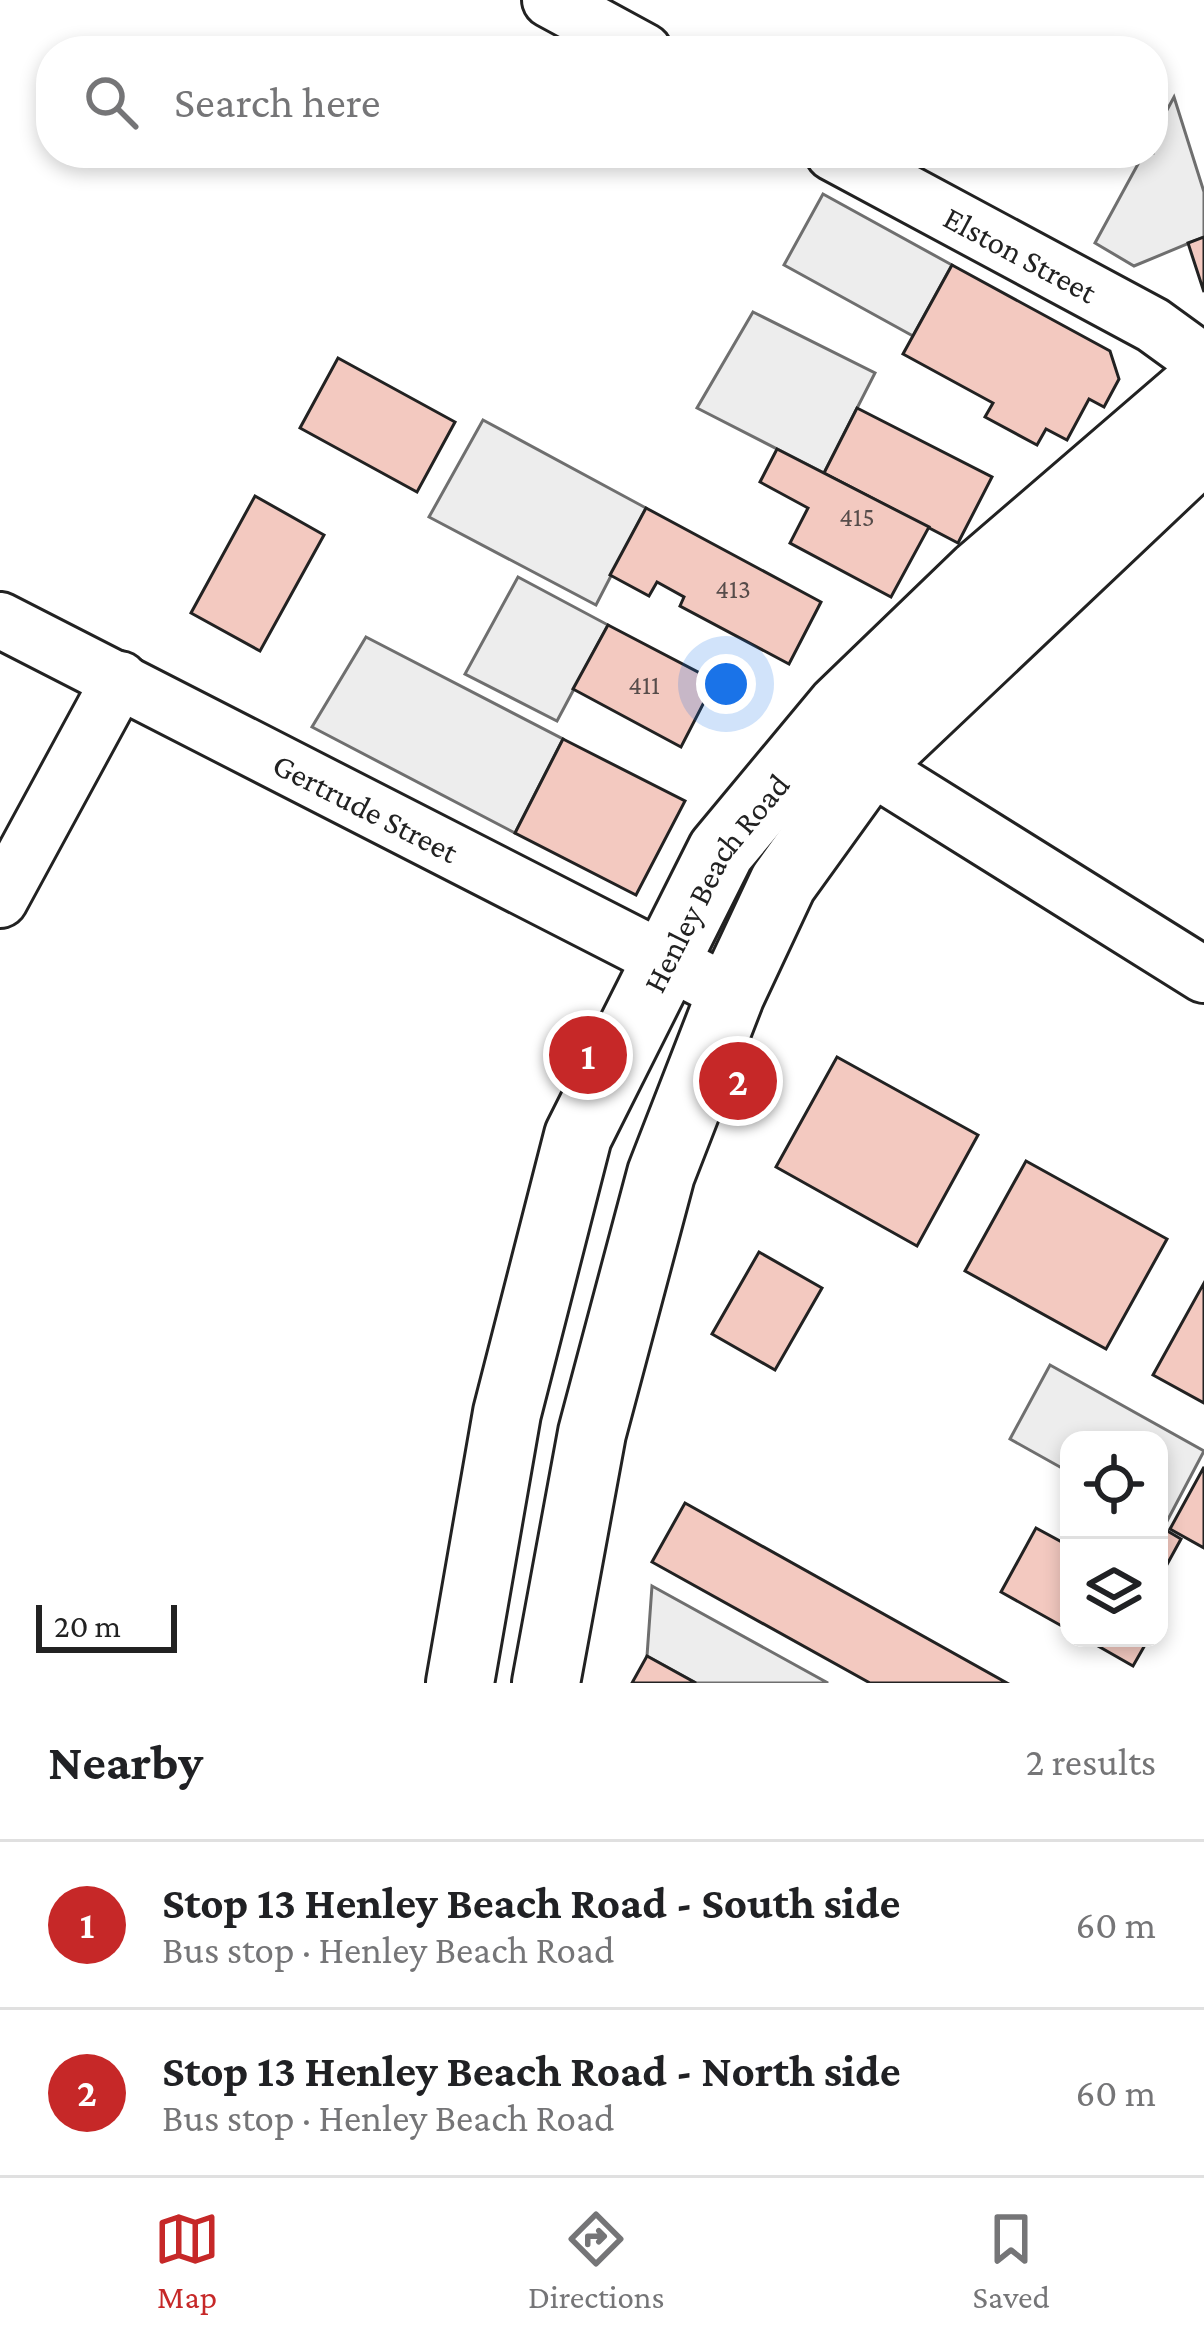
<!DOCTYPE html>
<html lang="en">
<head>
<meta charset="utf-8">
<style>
  :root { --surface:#fff; --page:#f6f6f6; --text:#202124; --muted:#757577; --line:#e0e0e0; --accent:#c62828 }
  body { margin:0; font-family:"Crimson Pro",serif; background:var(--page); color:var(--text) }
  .controls { position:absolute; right:36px; bottom:36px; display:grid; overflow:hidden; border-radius:24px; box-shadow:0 6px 18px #0003 }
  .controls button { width:108px; height:108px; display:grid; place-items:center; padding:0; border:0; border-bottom:3px solid var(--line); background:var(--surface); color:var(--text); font:60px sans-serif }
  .scale { position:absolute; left:36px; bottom:30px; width:141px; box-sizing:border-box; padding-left:12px; border:6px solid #222; border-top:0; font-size:33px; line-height:42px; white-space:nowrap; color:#222; -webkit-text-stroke:9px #fff; paint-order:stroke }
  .you { position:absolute; left:726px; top:684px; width:42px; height:42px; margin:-30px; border:9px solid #fff; border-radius:50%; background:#1a73e8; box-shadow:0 0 0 18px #1a73e833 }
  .badge { display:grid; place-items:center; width:78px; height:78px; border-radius:50%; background:var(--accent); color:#fff; font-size:39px; font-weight:700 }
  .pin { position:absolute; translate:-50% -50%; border:6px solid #fff; box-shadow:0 3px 12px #0006 }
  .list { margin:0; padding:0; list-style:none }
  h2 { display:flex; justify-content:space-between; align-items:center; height:156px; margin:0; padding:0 48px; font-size:51px }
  h2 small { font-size:39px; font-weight:400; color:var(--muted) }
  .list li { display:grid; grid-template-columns:78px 1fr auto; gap:36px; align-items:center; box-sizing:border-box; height:168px; padding:0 48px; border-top:3px solid var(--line) }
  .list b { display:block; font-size:45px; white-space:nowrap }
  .list p { margin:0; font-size:39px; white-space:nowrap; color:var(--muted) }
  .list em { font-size:39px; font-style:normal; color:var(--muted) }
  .icon { flex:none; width:66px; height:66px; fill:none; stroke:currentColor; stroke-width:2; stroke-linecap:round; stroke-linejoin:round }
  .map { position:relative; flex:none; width:1204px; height:1683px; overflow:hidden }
  .search { position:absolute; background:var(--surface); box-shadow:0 6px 18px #0003; left:36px; right:36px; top:36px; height:132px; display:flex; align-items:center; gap:30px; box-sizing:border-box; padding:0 42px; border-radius:48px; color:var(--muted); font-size:45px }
  .sheet { height:492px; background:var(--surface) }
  nav { display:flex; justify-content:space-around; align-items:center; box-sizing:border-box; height:168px; border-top:3px solid var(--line); background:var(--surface); font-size:33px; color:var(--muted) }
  nav a { display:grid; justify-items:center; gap:6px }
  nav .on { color:var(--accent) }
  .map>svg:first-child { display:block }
</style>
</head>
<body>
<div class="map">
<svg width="1204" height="1683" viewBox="0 0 1204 1683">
  <rect width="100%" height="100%" fill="#fff"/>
  <!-- parking -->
  <g fill="#ededed" stroke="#6f6f6f" stroke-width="3">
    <path d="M1174 97 1204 192V237L1134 266 1095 243 1144 153H1153V136Z"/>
    <path d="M823 194 952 265 913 336 784 265Z"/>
    <path d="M753 312 875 373 824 473 697 408Z"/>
    <path d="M483 420 646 508 596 605 429 517Z"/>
    <path d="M518 577 608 625 557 721 465 674Z"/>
    <path d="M366 637 563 739 515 833 312 727Z"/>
    <path d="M1050 1365 1204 1451 1165 1525 1159 1522V1440H1069V1472L1010 1439Z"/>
    <path d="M652 1586 828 1683H696L647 1656Z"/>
  </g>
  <!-- building -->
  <g fill="#f3c9c0" stroke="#222" stroke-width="3">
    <path d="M1204 237V292L1188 243Z"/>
    <path d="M952 265 1110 351 1119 379 1104 407 1089 399 1067 440 1046 429 1037 445 985 417 993 403 903 354Z"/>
    <path d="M338 358 455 422 417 492 300 428Z"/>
    <path d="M857 408 992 477 958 543 824 473Z"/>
    <path d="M777 449 929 527 891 597 790 543 808 508 760 482Z"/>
    <path d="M255 496 324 535 260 651 191 613Z"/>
    <path d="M646 508 821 602 789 664 680 606 684 597 657 582 649 596 610 575Z"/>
    <path d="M608 625 715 681 681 747 573 689Z"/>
    <path d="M563 739 685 801 636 895 515 833Z"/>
    <path d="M837 1057 978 1135 917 1246 776 1167Z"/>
    <path d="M1026 1161 1167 1239 1106 1349 965 1271Z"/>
    <path d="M759 1252 822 1288 775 1370 712 1334Z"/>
    <path d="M1204 1283V1403L1153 1375Z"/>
    <path d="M1204 1467V1548L1170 1529Z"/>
    <path d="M685 1503 1007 1683H870L652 1562Z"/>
    <path d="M1159 1526 1181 1539 1159 1579Z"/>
    <path d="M1036 1528 1069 1546V1630L1001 1592Z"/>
    <path d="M1084 1638H1149L1133 1666Z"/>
    <path d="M647 1656 696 1683H632Z"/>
  </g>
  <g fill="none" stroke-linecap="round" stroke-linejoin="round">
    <defs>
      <g id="minor">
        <path d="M550 0 644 51"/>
        <path id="s1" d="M833 153 1153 325 1204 362"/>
        <path id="s2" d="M0 620 731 994"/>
        <path d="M868 765 1204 975"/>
        <path d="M0 900 120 679"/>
      </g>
      <g id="major">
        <path id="s3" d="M460 1683 507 1413 578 1136 721 851 840 708 980 573 1204 380"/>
        <path d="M546 1683 592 1433 661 1174 731 994 783 883 868 765 1204 447"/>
      </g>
    </defs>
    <!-- minor casing -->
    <use href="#minor" stroke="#222" stroke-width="60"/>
    <!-- major casing -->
    <use href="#major" stroke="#222" stroke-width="72"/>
    <!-- minor -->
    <use href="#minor" stroke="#fff" stroke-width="54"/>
    <!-- major -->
    <use href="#major" stroke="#fff" stroke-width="66"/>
  </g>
  <g text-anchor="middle" stroke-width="9" stroke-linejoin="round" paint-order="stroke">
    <!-- number labels -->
    <g font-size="27" fill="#564c4a">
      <text x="857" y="526">415</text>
      <text x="733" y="598">413</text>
      <text x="644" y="694">411</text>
    </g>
    <!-- street labels -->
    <g font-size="33" fill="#222" stroke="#fff">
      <text dy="12" stroke="none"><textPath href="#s1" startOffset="213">Elston Street</textPath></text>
      <text dy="12" stroke="none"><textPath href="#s2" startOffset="411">Gertrude Street</textPath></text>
      <text dy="12" stroke="none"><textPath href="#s3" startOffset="849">Henley Beach Road</textPath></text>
    </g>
  </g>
</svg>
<div class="controls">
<button><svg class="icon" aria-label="locate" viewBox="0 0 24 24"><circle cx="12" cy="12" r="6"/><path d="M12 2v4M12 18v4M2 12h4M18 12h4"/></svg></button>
<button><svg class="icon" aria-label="layers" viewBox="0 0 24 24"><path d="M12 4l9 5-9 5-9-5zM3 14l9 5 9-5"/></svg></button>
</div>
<div class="scale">20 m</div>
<div class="you"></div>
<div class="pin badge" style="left:588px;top:1055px">1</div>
<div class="pin badge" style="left:738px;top:1081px">2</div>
<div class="search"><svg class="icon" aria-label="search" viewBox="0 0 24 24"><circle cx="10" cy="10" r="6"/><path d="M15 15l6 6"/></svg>Search here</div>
</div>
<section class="sheet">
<h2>Nearby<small>2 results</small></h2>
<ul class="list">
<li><span class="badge">1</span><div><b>Stop 13 Henley Beach Road - South side</b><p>Bus stop · Henley Beach Road</p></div><em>60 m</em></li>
<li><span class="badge">2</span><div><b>Stop 13 Henley Beach Road - North side</b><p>Bus stop · Henley Beach Road</p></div><em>60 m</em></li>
</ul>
</section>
<nav>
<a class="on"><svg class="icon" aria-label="map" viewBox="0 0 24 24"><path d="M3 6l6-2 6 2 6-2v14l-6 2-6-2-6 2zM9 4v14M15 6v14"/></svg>Map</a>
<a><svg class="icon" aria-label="directions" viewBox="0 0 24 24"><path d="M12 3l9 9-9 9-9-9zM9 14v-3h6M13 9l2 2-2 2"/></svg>Directions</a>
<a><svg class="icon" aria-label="saved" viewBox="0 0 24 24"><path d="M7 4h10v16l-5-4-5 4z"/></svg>Saved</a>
</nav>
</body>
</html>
